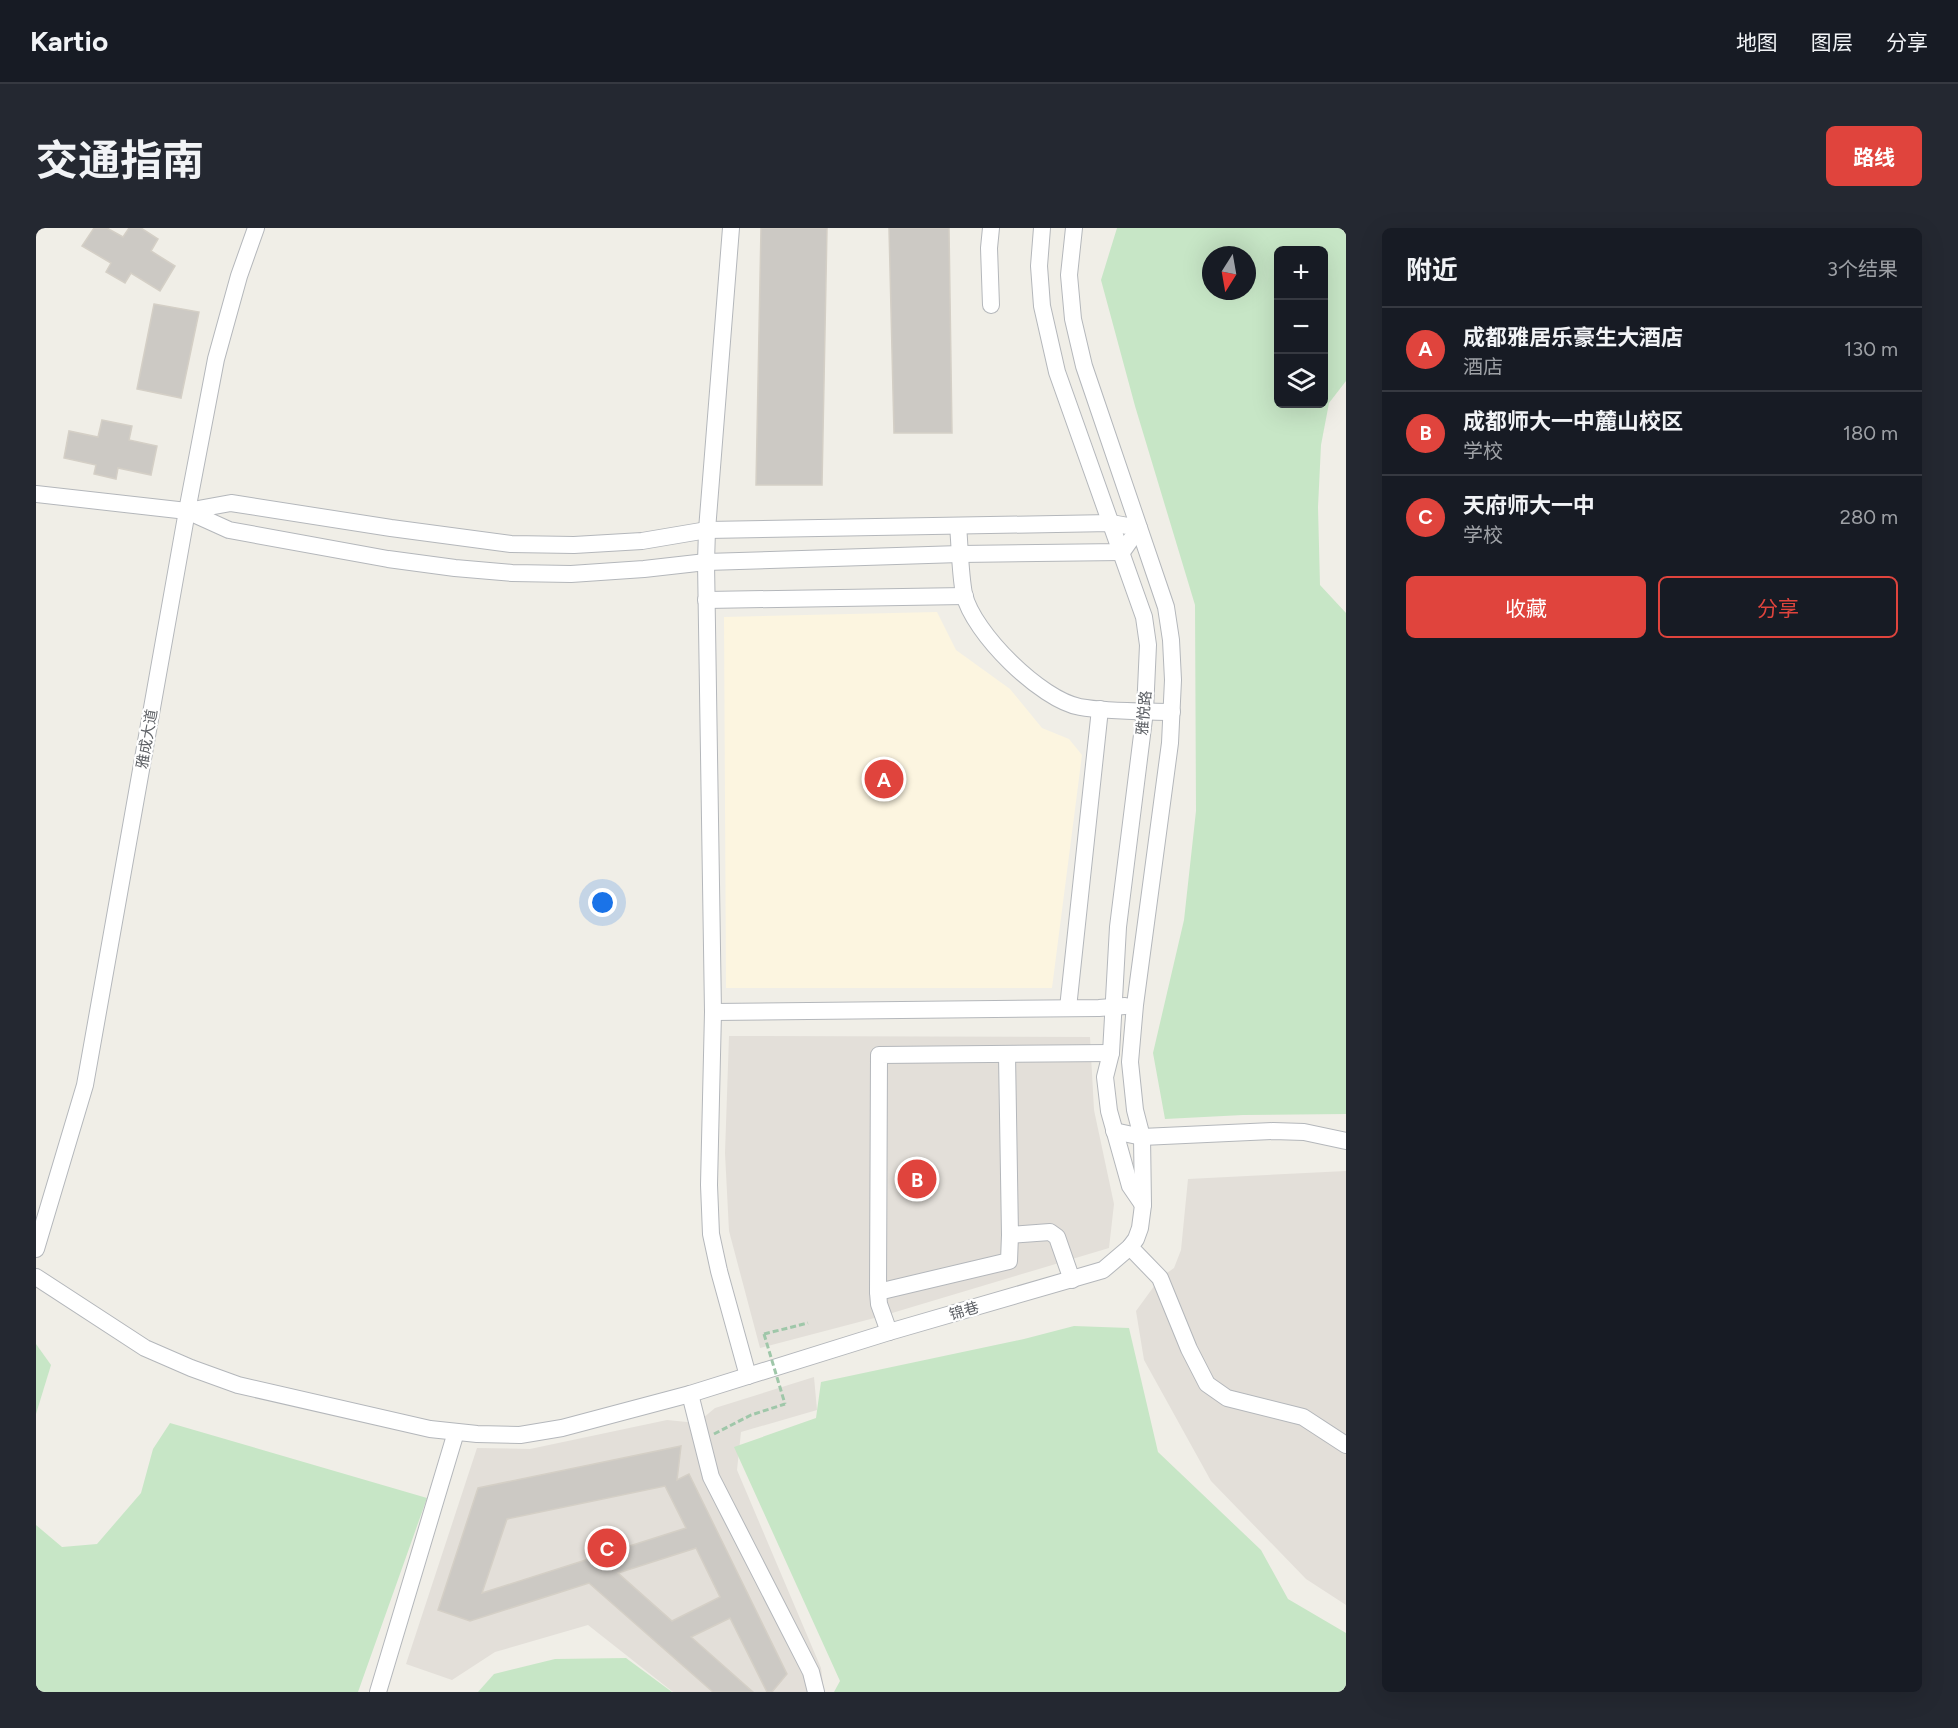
<!DOCTYPE html>
<html lang="zh">
<head>
<meta charset="utf-8">
<style>
  :root { --surface:#171b24; --page:#242831; --text:#f1f3f6; --muted:#9ea1a6; --line:#363941; --accent:#e0443d }
  body { margin:0; font-family:Figtree,"Noto Sans SC",sans-serif; background:var(--page); color:var(--text) }
  .controls { position:absolute; right:18px; top:18px; display:grid; overflow:hidden; border-radius:9px; box-shadow:0 6px 24px #0002 }
  .controls button { width:54px; height:54px; display:grid; place-items:center; padding:0; border:0; border-bottom:2px solid var(--line); background:var(--surface); color:var(--text); font:30px sans-serif }
  .compass { position:absolute; left:1166px; top:18px; width:54px; height:54px; border-radius:50%; background:var(--surface); box-shadow:0 6px 24px #0002; rotate:191deg }
  .you { position:absolute; left:567px; top:675px; width:21px; height:21px; margin:-15px; border:4px solid #fff; border-radius:50%; background:#1a73e8; box-shadow:0 0 0 9px #1a73e833 }
  .badge { display:grid; place-items:center; width:39px; height:39px; border-radius:50%; background:var(--accent); color:#fff; font-size:20px; font-weight:700 }
  .pin { position:absolute; translate:-50% -50%; border:3px solid #fff; box-shadow:0 2px 6px #0006 }
  .list { margin:0; padding:0; list-style:none }
  h2 { display:flex; justify-content:space-between; align-items:center; height:78px; margin:0; padding:0 24px; font-size:26px }
  h2 small { font-size:20px; font-weight:400; color:var(--muted) }
  .list li { display:grid; grid-template-columns:39px 1fr auto; gap:18px; align-items:center; box-sizing:border-box; height:84px; padding:0 24px; border-top:2px solid var(--line) }
  .list b { display:block; font-size:22px; white-space:nowrap }
  .list p { margin:0; font-size:20px; white-space:nowrap; color:var(--muted) }
  .list em { font-size:20px; font-style:normal; color:var(--muted) }
  .actions { display:flex; gap:12px; padding:18px 24px }
  .actions a { flex:1; padding:14px 0; border:2px solid var(--accent); border-radius:9px; text-align:center; font-size:21px; color:var(--accent) }
  .actions .main { background:var(--accent); color:#fff }
  .icon { flex:none; width:33px; height:33px; fill:none; stroke:currentColor; stroke-width:2; stroke-linecap:round; stroke-linejoin:round }
  .map { position:relative; flex:none; width:1310px; height:1464px; overflow:hidden; border-radius:9px }
  header { display:flex; align-items:center; gap:36px; box-sizing:border-box; height:84px; padding:0 30px; background:var(--surface); border-bottom:2px solid var(--line) }
  header strong { font-size:28px }
  nav { display:flex; gap:33px; margin-inline-start:auto; font-size:21px }
  .intro { display:flex; align-items:center; justify-content:space-between; box-sizing:border-box; height:144px; padding:0 36px }
  h1 { margin:0; font-size:42px }
  .button { padding:15px 27px; border-radius:9px; background:var(--accent); color:#fff; font-size:21px; font-weight:700 }
  main { display:flex; gap:36px; padding:0 36px }
  aside { flex:1; background:var(--surface); border-radius:9px; box-shadow:0 6px 24px #0002 }
  .map>svg:first-child { display:block }
</style>
</head>
<body>
<header>
<strong>Kartio</strong>
<nav><a>地图</a><a>图层</a><a>分享</a></nav>
</header>
<div class="intro"><h1>交通指南</h1><a class="button">路线</a></div>
<main>
<div class="map">
<svg width="1310" height="1464" viewBox="0 0 1310 1464">
  <rect width="100%" height="100%" fill="#f0eee7"/>
  <!-- commercial -->
  <path fill="#fcf5e0" d="M901 384 920 422 974 461 1006 500 1033 511 1046 527 1016 760H690L688 389Z"/>
  <!-- education -->
  <g fill="#e3dfd9">
    <path d="M693 808 1054 809 1058 882 1078 976 1073 1020 846 1088 724 1120 693 1003 689 925Z"/>
    <path d="M1310 943V1377L1270 1351 1175 1253 1108 1132 1100 1083 1124 1050 1138 1040 1145 1022 1152 951Z"/>
    <path d="M778 1149 781 1182 705 1204 701 1242 785 1440 788 1464H637L552 1397 459 1424 416 1452 370 1436 441 1220 494 1221 631 1192 661 1195 679 1180Z"/>
  </g>
  <!-- green -->
  <g fill="#c7e6c6" fill-rule="evenodd">
    <path d="M1081 0H1310V153L1293 175 1285 217 1282 279 1284 357 1310 385V886L1207 887 1129 891 1117 825 1148 692 1160 583 1159 377 1099 178 1065 52ZM1288 22V176H1242V22ZM1175 27H1211V63H1175Z"/>
    <path d="M1038 1098 1093 1100 1122 1224 1225 1322 1252 1371 1310 1405V1464H798L804 1453 698 1219 780 1190 785 1154 988 1111Z"/>
    <path d="M0 1116 15 1137 0 1186Z"/>
    <path d="M134 1195 391 1270 322 1464H0V1297L26 1319 61 1316 105 1265 117 1221Z"/>
    <path d="M590 1430 636 1464H442L458 1446 519 1431Z"/>
  </g>
  <!-- building -->
  <g fill="#ccc9c4" stroke="#d4cfc6" stroke-width="1.5" fill-rule="evenodd">
    <path d="M58 0H71L87 9 93 0H105L122 11 115 23 139 38 124 63 95 45 89 55 70 44 75 35 46 18Z"/>
    <path d="M725 0H791L786 257H720Z"/>
    <path d="M853 0H913L916 205H858Z"/>
    <path d="M118 76 163 84 145 170 101 161Z"/>
    <path d="M66 192 96 198 93 212 121 218 115 247 82 240 80 251 58 246 60 237 28 230 33 203 62 209Z"/>
    <path d="M645 1218 641 1252 653 1246 751 1446 736 1464H731L694 1390 655 1409 717 1464H677L553 1355 434 1393 402 1382 442 1260ZM629 1258 650 1300 446 1365 471 1291ZM660 1320 684 1369 636 1393 582 1345Z"/>
  </g>
  <g fill="none" stroke-linecap="round" stroke-linejoin="round">
    <defs>
      <g id="minor">
        <path d="M695 0 671 302 670 334 677 784 673 957 675 1006 683 1043 712 1148"/>
        <path d="M955 0 953 20 955 77"/>
        <path d="M1006 0 1003 38 1006 78 1021 144 1108 389 1112 417 1109 483 1082 699 1075 825 1069 849 1073 883 1094 958 1107 977"/>
        <path d="M0 266 151 283 195 275 355 300 475 316 538 317 606 313 671 302 1075 295 1103 300 1086 324 924 326 670 334 608 341 535 346 476 345 419 340 352 331 193 302 151 283"/>
        <path d="M922 298C924 320 924 344 928 366 937 405 1005 472 1044 479 1073 484 1106 483 1136 484"/>
        <path d="M670 372 929 368"/>
        <path d="M1032 780 1064 481"/>
        <path d="M677 784 1063 780 1089 778"/>
        <path d="M971 827 974 1007 1014 1004 1021 1009 1036 1052"/>
        <path d="M1078 903 1106 909 1237 903 1268 904 1310 913"/>
        <path d="M1094 1019 1124 1050 1153 1121 1171 1156 1191 1170 1267 1189 1310 1217"/>
        <path d="M0 1021 49 857 151 283 180 131 203 48 220 0"/>
        <path d="M0 1049 109 1120 155 1140 202 1157 394 1201 441 1206 484 1207 526 1200 654 1166 853 1104 1067 1042 1094 1019 1100 1011 1104 1000 1107 977 1106 909 1099 882 1094 834 1099 777 1134 515 1137 452 1135 412 1130 379 1048 138 1037 91 1033 47 1038 0"/>
        <path d="M842 1064 973 1033 974 1007"/>
        <path d="M853 1104 843 1076 842 1064 843 827 1075 825"/>
        <path d="M654 1166 675 1249 775 1444 780 1464"/>
        <path d="M342 1464 420 1204"/>
      </g>
    </defs>
    <!-- minor casing -->
    <use href="#minor" stroke="#b4b7bb" stroke-width="18"/>
    <!-- path -->
    <g stroke="#9fc7a9" stroke-width="3" stroke-dasharray="6 3" stroke-linecap="butt">
      <path d="M728 1106 772 1095"/>
      <path d="M678 1206 715 1187 749 1176"/>
    </g>
    <!-- minor -->
    <use href="#minor" stroke="#fff" stroke-width="16"/>
    <!-- path-bridge -->
    <path stroke="#9fc7a9" stroke-width="3" stroke-dasharray="6 3" stroke-linecap="butt" d="M728 1106 749 1176"/>
  </g>
  <g text-anchor="middle" stroke-width="4.5" stroke-linejoin="round" paint-order="stroke">
    <!-- street labels -->
    <g font-size="15" fill="#5f6267" stroke="#fff">
      <text transform="translate(1108 485) rotate(-85)" y="5">雅悦路</text>
      <text transform="translate(111 511) rotate(-80)" y="5">雅成大道</text>
      <text transform="translate(928 1083) rotate(-16)" y="5">锦巷</text>
    </g>
  </g>
</svg>
<div class="controls">
<button>+</button>
<button>−</button>
<button><svg class="icon" aria-label="layers" viewBox="0 0 24 24"><path d="M12 4l9 5-9 5-9-5zM3 14l9 5 9-5"/></svg></button>
</div>
<svg class="compass" viewBox="-18 -18 36 36"><path d="M0-13l5 13h-10z" fill="#e53935"/><path d="M0 13l5-13h-10z" fill="#9ea1a6"/></svg>
<div class="you"></div>
<div class="pin badge" style="left:848px;top:551px">A</div>
<div class="pin badge" style="left:881px;top:951px">B</div>
<div class="pin badge" style="left:571px;top:1320px">C</div>
</div>
<aside>
<h2>附近<small>3个结果</small></h2>
<ul class="list">
<li><span class="badge">A</span><div><b>成都雅居乐豪生大酒店</b><p>酒店</p></div><em>130 m</em></li>
<li><span class="badge">B</span><div><b>成都师大一中麓山校区</b><p>学校</p></div><em>180 m</em></li>
<li><span class="badge">C</span><div><b>天府师大一中</b><p>学校</p></div><em>280 m</em></li>
</ul>
<div class="actions"><a class="main">收藏</a><a>分享</a></div>
</aside>
</main>
</body>
</html>
